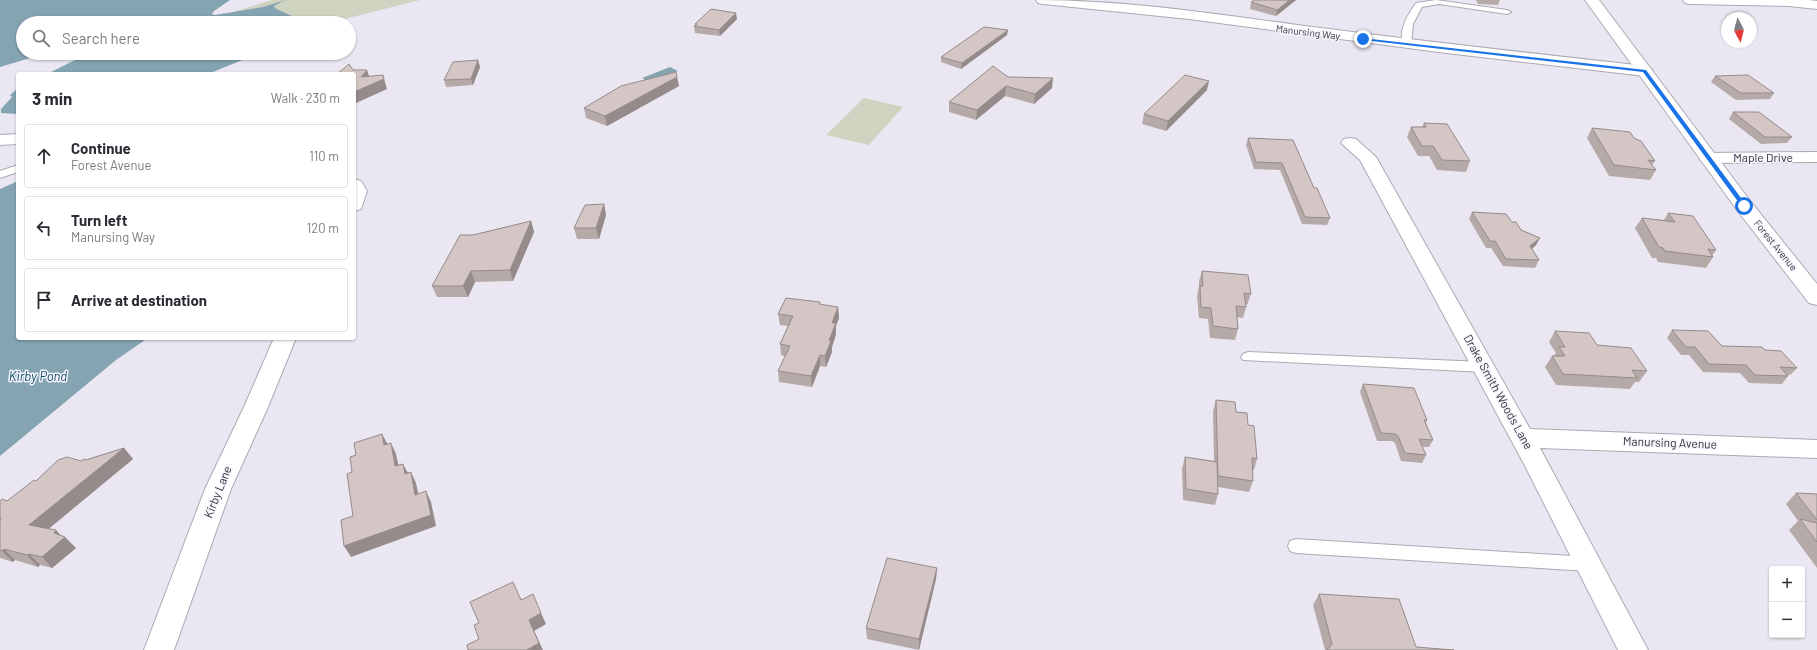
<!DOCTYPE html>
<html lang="en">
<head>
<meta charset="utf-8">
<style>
  :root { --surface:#fff; --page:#f2f2f3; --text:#2b2b33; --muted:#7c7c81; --line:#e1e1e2 }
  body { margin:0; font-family:Barlow,sans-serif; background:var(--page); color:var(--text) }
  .controls { position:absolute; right:12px; bottom:12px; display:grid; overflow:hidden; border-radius:4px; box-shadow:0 1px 3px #0004 }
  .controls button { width:36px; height:36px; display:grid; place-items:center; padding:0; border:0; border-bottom:1px solid var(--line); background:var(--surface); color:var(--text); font:20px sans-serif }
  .compass { position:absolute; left:1721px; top:12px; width:36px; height:36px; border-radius:50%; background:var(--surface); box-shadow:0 1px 3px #0004; rotate:173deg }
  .stop { position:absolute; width:12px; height:12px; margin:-9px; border:3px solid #1a73e8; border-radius:50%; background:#fff }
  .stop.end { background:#1a73e8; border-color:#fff; box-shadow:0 1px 4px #0008 }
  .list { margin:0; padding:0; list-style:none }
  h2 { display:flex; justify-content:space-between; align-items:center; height:52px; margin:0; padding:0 16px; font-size:17px }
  h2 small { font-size:13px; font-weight:400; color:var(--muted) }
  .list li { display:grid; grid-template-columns:26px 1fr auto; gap:12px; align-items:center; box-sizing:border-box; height:64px; margin:0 8px 8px; padding:0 8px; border:1px solid var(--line); border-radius:4px }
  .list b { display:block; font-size:15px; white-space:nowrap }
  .list p { margin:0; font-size:13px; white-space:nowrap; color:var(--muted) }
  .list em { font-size:13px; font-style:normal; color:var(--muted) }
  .icon { flex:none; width:22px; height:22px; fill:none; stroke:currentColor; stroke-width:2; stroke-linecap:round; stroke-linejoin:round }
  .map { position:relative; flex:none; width:1817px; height:650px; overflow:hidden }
  .search { position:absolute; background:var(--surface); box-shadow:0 1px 3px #0004; left:16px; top:16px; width:340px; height:44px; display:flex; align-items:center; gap:10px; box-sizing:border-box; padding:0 14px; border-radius:22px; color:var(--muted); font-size:15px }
  .panel { position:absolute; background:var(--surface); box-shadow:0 1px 3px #0004; left:16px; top:72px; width:340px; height:268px; border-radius:4px }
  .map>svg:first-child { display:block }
</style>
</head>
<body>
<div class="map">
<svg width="1817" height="650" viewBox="0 0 1817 650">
  <rect width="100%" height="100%" fill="#eae7f2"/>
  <!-- green -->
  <g fill="#cfd4c1">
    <path d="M272 0H420L329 23H295L294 17 275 8 274 6 281 2 263 7 223 15Z"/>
    <path d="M864 98 903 107 869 145 826 135Z"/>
  </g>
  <!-- water -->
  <g fill="#84a4b2">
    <path d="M0 0H230L214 11 212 14 215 15 263 7 285 0 274 6 275 8 294 17 295 23H23V53H47L0 67Z"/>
    <path d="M89 53H260L208 74H47Z"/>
    <path d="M670 67 678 71 649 82 642 78Z"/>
    <path d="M18 88V114L1 113V109L12 97 10 95Z"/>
    <path d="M18 181V338H148L116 360 0 456V189Z"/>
  </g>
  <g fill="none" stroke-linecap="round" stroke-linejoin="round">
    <defs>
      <g id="service">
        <path d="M1436 0 1507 10 1511 12 1507 14 1439 4 1422 7 1413 24 1411 44 1410 46H1404C1397 32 1408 14 1416 3Z"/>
        <path d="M18 165V172L0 178V171Z"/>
        <path d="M1248 352 1484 362 1489 364 1491 367 1489 370 1484 372 1243 360 1241 357 1243 354Z"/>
        <path d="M1296 539 1588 557 1594 559 1596 564 1594 569 1588 571 1296 553 1290 551 1288 546 1290 541Z"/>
      </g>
      <g id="minor">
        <path d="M1036 0C1132 0 1226 16 1321 28 1429 42 1537 54 1645 66L1650 68 1653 71 1650 74 1645 76 1446 53 1189 19 1043 4 1038 3Z"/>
        <path d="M1683 0H1809L1817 1V9L1789 6 1690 4 1685 3Z"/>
        <path d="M18 134V144L0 145V135Z"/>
        <path d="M1350 138 1356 139 1376 157 1530 429 1817 440V458L1540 448 1648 650H1618L1524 464 1360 160 1341 143 1344 139Z"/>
        <path d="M1817 152V162L1708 163 1702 162 1699 158 1702 154 1708 153Z"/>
        <path d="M354 179 361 181 367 191 361 209 354 211Z"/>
        <path d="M274 338H296L268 407 231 489 174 650H144L205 489 244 407Z"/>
      </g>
      <path id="tertiary" d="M1585 0H1599L1751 202 1817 284V305L1809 303 1737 210Z"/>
    </defs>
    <!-- service casing -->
    <use href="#service" stroke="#ada9b4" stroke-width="2"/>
    <!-- minor casing -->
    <use href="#minor" stroke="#ada9b4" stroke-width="2"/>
    <!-- tertiary casing -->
    <use href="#tertiary" stroke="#ada9b4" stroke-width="2"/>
    <!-- service -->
    <use href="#service" fill="#fff" fill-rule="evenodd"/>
    <!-- minor -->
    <use href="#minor" fill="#fff" fill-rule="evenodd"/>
    <!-- tertiary -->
    <use href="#tertiary" fill="#fff" fill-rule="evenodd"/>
  </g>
  <!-- wall -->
  <g fill="#b6aaa9">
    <path d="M1296 0 1276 16 1250 9 1251 2Z"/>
    <path d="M1476 0H1500L1498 5 1478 4Z"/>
    <path d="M737 19 720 36 695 33 694 26 696 25 695 24Z"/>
    <path d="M1007 35 961 69 941 62V57Z"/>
    <path d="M480 67 473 85 446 87 444 80Z"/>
    <path d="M1715 76 1774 93 1770 99 1736 100 1711 82Z"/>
    <path d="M677 77 679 86 607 126 586 118 584 108Z"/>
    <path d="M1008 77 1052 88 1034 104 1005 96 976 120 949 112V102Z"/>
    <path d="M1207 90 1166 131 1142 124 1144 114Z"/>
    <path d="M1733 112 1792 137 1787 143 1761 144 1729 119Z"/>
    <path d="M1424 123 1470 161 1466 172 1437 170 1429 156H1418L1407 137 1411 127H1422Z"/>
    <path d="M1592 128 1634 138 1655 161 1652 165 1656 170 1650 180 1609 176 1587 138Z"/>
    <path d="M1248 138 1293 140 1314 188 1330 218 1327 225 1302 224 1280 170 1254 169 1246 145Z"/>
    <path d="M604 204 606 215 599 239H577L574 228Z"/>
    <path d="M1472 212 1512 222 1521 230 1540 238 1536 245 1532 249 1539 260 1535 268 1503 266 1491 248H1486L1469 219Z"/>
    <path d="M1668 213 1716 250 1712 256 1713 257 1706 268 1658 262 1656 258H1652L1635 228 1642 218 1664 220Z"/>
    <path d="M531 221 534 232 513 281 475 282 468 297H437L432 286 473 235Z"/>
    <path d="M1202 271 1251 294 1247 305 1245 304 1246 307 1243 318 1237 317 1238 329 1235 340 1210 338 1208 319 1199 318 1197 297 1199 286V281Z"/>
    <path d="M820 302V305L838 307 839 318 836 326V334L832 347V352L826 367 820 366 812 387 779 382 778 371 785 356 781 355 780 344 788 326 780 325 778 314Z"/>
    <path d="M1672 330 1722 346 1765 350 1797 368 1790 375H1787L1788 376 1782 384 1749 383 1740 373 1703 372 1689 355H1681L1667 338Z"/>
    <path d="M1555 331 1597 345 1647 371 1639 382H1635L1630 389 1556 385 1545 367 1552 356H1554L1556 353 1549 342Z"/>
    <path d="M1363 384 1427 420 1426 423 1433 440 1429 447H1422L1426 455 1422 463 1401 461 1395 443 1392 441H1377L1360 392Z"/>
    <path d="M1216 400 1236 412 1248 425 1257 459 1254 470H1252L1253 481 1249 492 1218 487V494L1215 505 1183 500 1182 469 1185 457 1214 461 1213 411Z"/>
    <path d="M124 448 133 459 48 529 56 530 60 535 76 548 52 568 40 565 38 567 15 560 13 562 0 558V501H7L81 461Z"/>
    <path d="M1796 493 1817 494V568L1789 530 1798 521 1786 504Z"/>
    <path d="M937 568 936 579 919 650 867 639 866 628Z"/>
    <path d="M1319 594 1416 647 1454 650H1325L1313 605Z"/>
  </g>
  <!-- shaded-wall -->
  <g fill="#948b8a">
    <path d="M1290 0H1296L1276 16 1277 10Z"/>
    <path d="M736 13 737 19 720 36 719 30Z"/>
    <path d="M1008 30 1007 35 961 69 962 63Z"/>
    <path d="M478 60 480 67 473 85 471 79Z"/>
    <path d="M367 70 370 79 361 77Z"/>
    <path d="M383 75 387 89 354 104V92Z"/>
    <path d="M677 77 679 86 607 126 605 116Z"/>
    <path d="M1053 78 1052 88 1034 104 1035 94Z"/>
    <path d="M1209 81 1207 90 1166 131 1168 121Z"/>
    <path d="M1006 86 1005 96 976 120 977 110Z"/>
    <path d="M604 204 606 215 599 239 596 228Z"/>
    <path d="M531 221 534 232 513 281 510 270Z"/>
    <path d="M1540 238 1536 245 1526 254 1530 246Z"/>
    <path d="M471 271 475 282 468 297 463 286Z"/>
    <path d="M838 307 839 318 836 326V334L832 347V352L826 367 825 356 829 340 832 323Z"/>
    <path d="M820 355V366L812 387 811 376Z"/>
    <path d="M382 434 388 445H384Z"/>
    <path d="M391 443 396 454 401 477 395 466Z"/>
    <path d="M124 448 133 459 40 536 29 525Z"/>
    <path d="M403 464 409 475 405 474Z"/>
    <path d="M411 472 416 483 421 506 415 495Z"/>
    <path d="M426 491 431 502 436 526 351 557 344 546Z"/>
    <path d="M56 530 63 538 65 537 76 548 52 568 42 557 54 533Z"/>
    <path d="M4 549 15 560 13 562 2 551Z"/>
    <path d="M29 554 40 565 38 567 27 555Z"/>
    <path d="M937 568 936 579 919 650V639Z"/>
    <path d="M541 613 546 624 534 631 543 650H527L529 620Z"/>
  </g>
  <!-- building -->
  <g fill="#d4c6c5" stroke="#948b8a">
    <path d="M1255 0H1290L1277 10 1251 2Z"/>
    <path d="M711 9 736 13 719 30 694 26 697 24H695Z"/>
    <path d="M984 27 1008 30 962 63 941 57Z"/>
    <path d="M478 60 471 79 444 80 453 62Z"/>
    <path d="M349 64 353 70H367L361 77 383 75 384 79 354 92V74H337Z"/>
    <path d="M993 66 1008 77 1053 78 1035 94 1006 86 977 110 949 102Z"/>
    <path d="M676 72 677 77 605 116 584 108 621 86Z"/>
    <path d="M1185 75 1209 81 1168 121 1144 114Z"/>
    <path d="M1748 75 1774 93H1741L1715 76Z"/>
    <path d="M1733 112H1759L1792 137H1765Z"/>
    <path d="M1424 123 1447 124 1470 161 1442 160 1433 146H1422L1411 127H1426Z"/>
    <path d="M1592 128 1630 132 1634 138 1641 141 1655 161 1648 160 1656 170 1614 165Z"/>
    <path d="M1248 138 1293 140 1314 188H1317L1330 218 1305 217 1282 163 1256 162Z"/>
    <path d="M604 204 596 228H574L585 205Z"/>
    <path d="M1472 212 1506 214 1512 222H1516L1521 230 1540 238 1530 246 1539 260 1506 259 1495 241H1490Z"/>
    <path d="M1668 213 1693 216 1716 250 1708 249 1713 257 1665 251 1663 248 1659 247 1642 218 1675 222Z"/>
    <path d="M531 221 510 270 471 271 463 286H432L460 235H473Z"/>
    <path d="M1202 271 1248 275 1251 294 1244 293 1246 307 1236 306 1238 329 1213 326 1211 308 1201 307 1200 286H1203Z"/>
    <path d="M786 298 820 302 819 304 838 307 832 323H836L829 340 831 341 825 356 820 355 811 376 778 371 790 346 780 344 793 316 778 314Z"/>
    <path d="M1672 330 1708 331 1722 346 1762 347 1765 350 1781 351 1797 368 1780 367 1788 376 1755 375 1746 365 1709 364 1695 347H1686Z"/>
    <path d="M1555 331 1589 333 1597 345 1631 348 1647 371 1632 370 1637 378 1563 374 1552 356H1565L1559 347H1565Z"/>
    <path d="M1363 384 1414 388 1427 420H1424L1433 440 1419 439 1426 455 1405 453 1398 436 1395 434 1381 433Z"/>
    <path d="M1216 400 1235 402 1236 412 1247 413 1248 425 1254 426 1257 459 1252 458 1253 481 1218 476Z"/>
    <path d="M382 434 384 445 391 443 395 466 403 464 405 474 411 472 415 495 426 491 431 515 344 546 341 520 353 516 347 474 352 472 350 457 356 455 354 443Z"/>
    <path d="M124 448 29 525 56 530 54 533 65 537 42 557 29 554 27 555 4 549 2 551 0 550V521L1 519H0V501L2 499 7 501 34 480 36 481 58 460 67 457 81 461 84 459 86 460Z"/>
    <path d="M1185 457 1217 462 1218 494 1186 489Z"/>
    <path d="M1796 493 1817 494V520Z"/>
    <path d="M1800 519 1817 523V542Z"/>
    <path d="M887 558 937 568 919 639 866 628Z"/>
    <path d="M513 582 521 600 533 594 541 613 529 620 539 643 527 650H468L467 645 479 639 474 625 479 623 470 602Z"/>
    <path d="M1319 594 1399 599 1416 647 1454 650H1327L1332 644Z"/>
  </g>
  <!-- route -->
  <path fill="#1a73e8" d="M1362 38 1646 70 1747 206 1742 207 1643 72 1363 40Z"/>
  <g text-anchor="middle" stroke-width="3" stroke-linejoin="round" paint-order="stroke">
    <!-- far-street labels -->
    <g font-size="10" fill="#37353a" stroke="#f7f4fe">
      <text transform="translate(1308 32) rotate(7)" y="4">Manursing Way</text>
      <text transform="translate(1776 245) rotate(51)" y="4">Forest Avenue</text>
    </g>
    <!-- street labels -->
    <g font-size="12" fill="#37353a" stroke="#f7f4fe">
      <text x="1763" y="162">Maple Drive</text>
      <text transform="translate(1498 392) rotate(61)" y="4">Drake Smith Woods Lane</text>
      <text transform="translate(1670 443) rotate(2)" y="4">Manursing Avenue</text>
      <text transform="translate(218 492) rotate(-68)" y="4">Kirby Lane</text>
    </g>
    <!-- water labels -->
    <g font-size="13" font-style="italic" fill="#0e4f65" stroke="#f7f4fe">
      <text x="38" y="381">Kirby Pond</text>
    </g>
  </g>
</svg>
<div class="controls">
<button>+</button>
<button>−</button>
</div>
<svg class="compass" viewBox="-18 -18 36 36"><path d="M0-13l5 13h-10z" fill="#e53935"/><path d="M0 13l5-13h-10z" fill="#7c7c81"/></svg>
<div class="stop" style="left:1744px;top:206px"></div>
<div class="stop end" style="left:1363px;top:39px"></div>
<div class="search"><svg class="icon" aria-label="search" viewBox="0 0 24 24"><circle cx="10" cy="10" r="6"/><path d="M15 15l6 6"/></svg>Search here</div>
<section class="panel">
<h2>3 min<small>Walk · 230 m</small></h2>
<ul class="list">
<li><svg class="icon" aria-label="ahead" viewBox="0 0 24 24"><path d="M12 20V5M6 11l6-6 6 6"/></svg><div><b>Continue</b><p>Forest Avenue</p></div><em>110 m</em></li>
<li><svg class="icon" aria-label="left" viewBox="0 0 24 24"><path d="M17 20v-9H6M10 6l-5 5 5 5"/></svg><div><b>Turn left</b><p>Manursing Way</p></div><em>120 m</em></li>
<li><svg class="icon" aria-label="arrive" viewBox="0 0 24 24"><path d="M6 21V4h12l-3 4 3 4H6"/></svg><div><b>Arrive at destination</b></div></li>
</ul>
</section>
</div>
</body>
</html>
